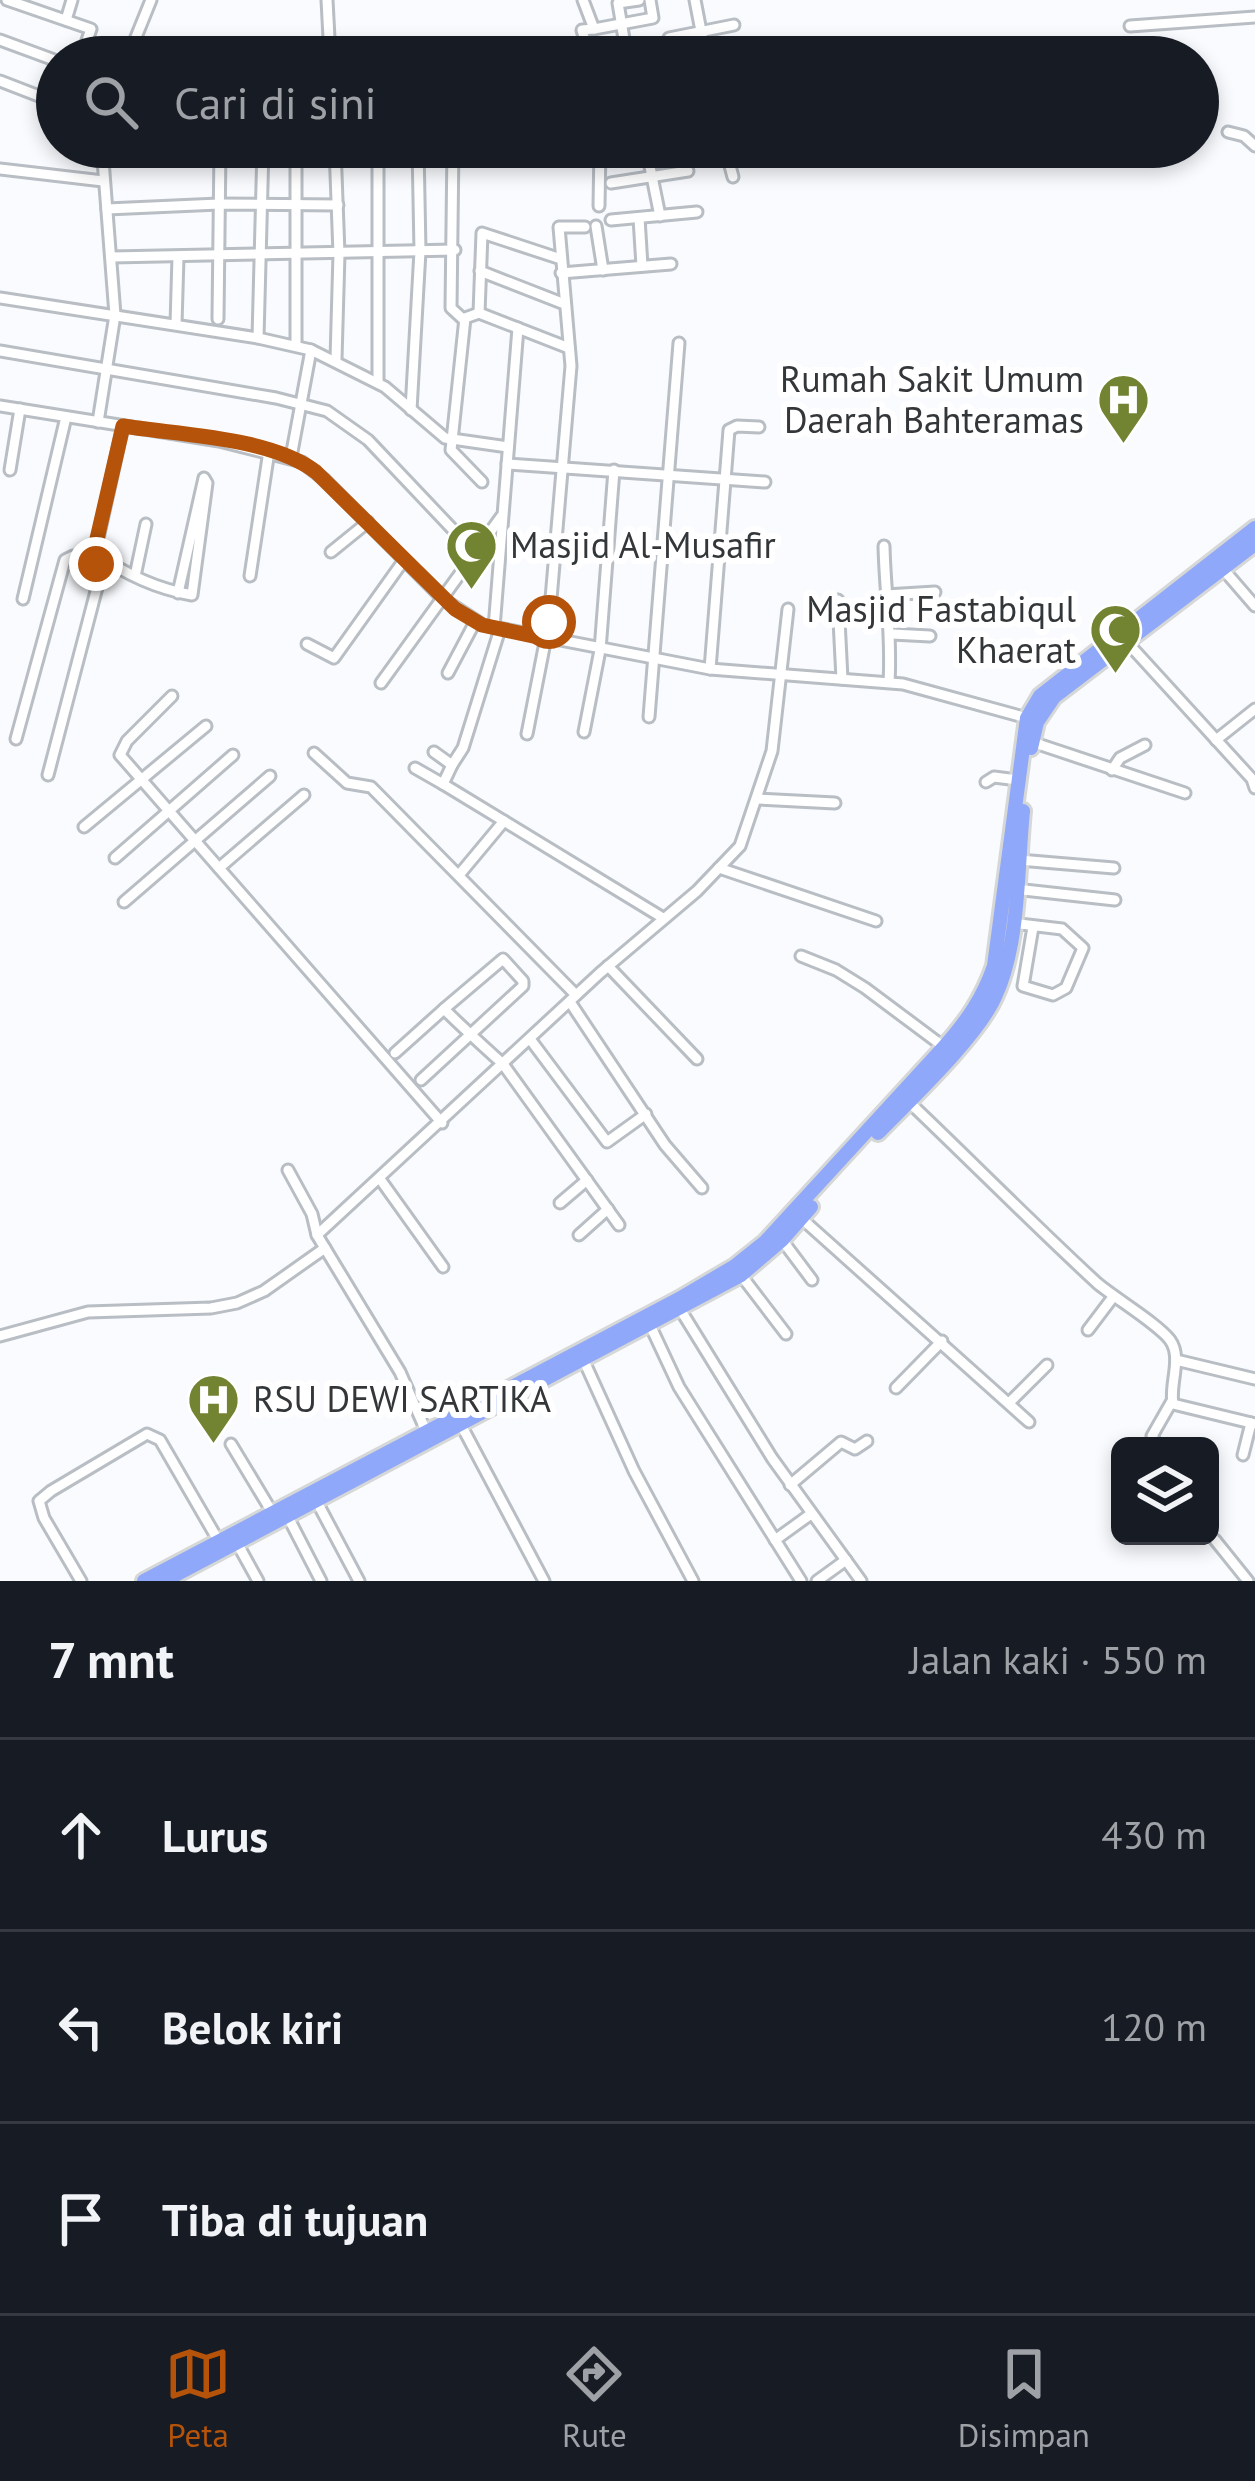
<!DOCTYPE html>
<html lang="id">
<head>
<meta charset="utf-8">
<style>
  :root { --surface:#171b24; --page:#20242c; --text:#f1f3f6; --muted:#9ea1a6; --line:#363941; --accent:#b45309 }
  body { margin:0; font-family:"PT Sans",sans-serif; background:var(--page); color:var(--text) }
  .controls { position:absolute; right:36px; bottom:36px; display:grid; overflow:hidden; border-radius:18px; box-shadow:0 6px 18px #0003 }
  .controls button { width:108px; height:108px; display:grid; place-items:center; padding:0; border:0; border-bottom:3px solid var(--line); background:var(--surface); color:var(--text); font:60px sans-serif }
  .stop { position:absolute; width:36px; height:36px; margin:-27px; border:9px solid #b45309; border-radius:50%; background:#fff }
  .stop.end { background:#b45309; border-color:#fff; box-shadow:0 3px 12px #0008 }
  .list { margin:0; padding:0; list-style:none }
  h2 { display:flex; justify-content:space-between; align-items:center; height:156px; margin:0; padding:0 48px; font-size:51px }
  h2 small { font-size:39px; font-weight:400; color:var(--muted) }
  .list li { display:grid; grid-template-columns:78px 1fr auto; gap:36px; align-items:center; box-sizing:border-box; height:192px; padding:0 48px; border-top:3px solid var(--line) }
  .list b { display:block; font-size:45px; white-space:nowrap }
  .list em { font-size:39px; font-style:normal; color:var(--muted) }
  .icon { flex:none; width:66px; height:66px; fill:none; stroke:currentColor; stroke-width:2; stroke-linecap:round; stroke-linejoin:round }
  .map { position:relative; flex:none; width:1255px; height:1581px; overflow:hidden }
  .search { position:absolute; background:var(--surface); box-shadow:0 6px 18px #0003; left:36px; right:36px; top:36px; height:132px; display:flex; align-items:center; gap:30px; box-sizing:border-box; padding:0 42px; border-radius:66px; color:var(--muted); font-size:45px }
  .sheet { height:732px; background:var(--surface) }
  nav { display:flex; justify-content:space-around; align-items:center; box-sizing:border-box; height:168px; border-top:3px solid var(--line); background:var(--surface); font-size:33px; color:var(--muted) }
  nav a { display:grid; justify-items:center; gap:6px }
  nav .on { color:var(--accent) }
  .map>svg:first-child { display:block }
</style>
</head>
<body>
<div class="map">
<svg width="1255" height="1581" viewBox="0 0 1255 1581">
  <rect width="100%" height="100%" fill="#f9fbfe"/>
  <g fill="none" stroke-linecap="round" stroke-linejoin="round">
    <defs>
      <g id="minor">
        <path d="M7 0 91 29 81 57"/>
        <path d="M327 0 330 57"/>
        <path d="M583 0 594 29 582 30 590 57"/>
        <path d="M695 0 706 57"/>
        <path d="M66 20 72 0"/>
        <path d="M1130 26 1255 17"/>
        <path d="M594 29 653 18 650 0"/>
        <path d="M669 38 734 25"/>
        <path d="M0 40 57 61"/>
        <path d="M128 57 151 0"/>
        <path d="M239 57 240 52"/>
        <path d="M284 57V56"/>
        <path d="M627 57 618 3 639 0"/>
        <path d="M637 57 661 52"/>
        <path d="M0 81 57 103"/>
        <path d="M1228 132 1244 136 1255 146"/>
        <path d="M335 147 339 254 336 359"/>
        <path d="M453 147 451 308 464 320"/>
        <path d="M646 147 660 216"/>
        <path d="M725 147 733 177"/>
        <path d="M693 155 724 147"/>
        <path d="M0 169 103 181"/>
        <path d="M611 183 688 171"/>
        <path d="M599 206 600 147"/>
        <path d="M107 209 219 204 338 205"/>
        <path d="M639 218 642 266"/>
        <path d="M611 220 697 212"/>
        <path d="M596 226 603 270"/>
        <path d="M112 257 455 250"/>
        <path d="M480 271 562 303"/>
        <path d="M561 273 671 264"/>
        <path d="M0 298 258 338 311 350"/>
        <path d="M479 313 482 233 561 259"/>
        <path d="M218 319 220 147"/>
        <path d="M176 324 178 257"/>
        <path d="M258 338 263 147"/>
        <path d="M296 346V147"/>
        <path d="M0 351 276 398 327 411 368 440 475 553"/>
        <path d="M378 383V147"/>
        <path d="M0 406 219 441 302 462 325 480 443 599 483 625 710 669 903 684 1027 718"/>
        <path d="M411 410 420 251 418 147"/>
        <path d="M98 422 115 315 102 147"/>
        <path d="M291 457 311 350 385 387 445 438 508 447"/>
        <path d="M507 464 765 482"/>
        <path d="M10 470 20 409"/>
        <path d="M482 482 451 450 465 318 479 313 569 348"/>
        <path d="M884 546C885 592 892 635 889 682"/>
        <path d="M94 552C123 573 157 589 192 595L207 483 204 478 178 593"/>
        <path d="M331 552 368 522"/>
        <path d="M1223 569 1255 606"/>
        <path d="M135 576 146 524"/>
        <path d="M250 576 269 451"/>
        <path d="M886 595 935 592"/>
        <path d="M23 599 66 417"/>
        <path d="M838 600 842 679"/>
        <path d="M494 628 518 328"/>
        <path d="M892 634 930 636"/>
        <path d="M1126 641 1252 779 1255 788"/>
        <path d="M307 644 334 658 404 560"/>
        <path d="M710 669 729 430 737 426 759 427"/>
        <path d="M448 673 475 622"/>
        <path d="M381 683 501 517"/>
        <path d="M172 696 127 741 120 755 442 1123"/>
        <path d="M649 717 679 343"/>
        <path d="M584 732 600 650 614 470"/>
        <path d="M527 734 549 622 571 366 559 227H585"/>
        <path d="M16 739 65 560 73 556 93 561 123 426"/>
        <path d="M1216 740 1255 709"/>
        <path d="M1032 742 1185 793"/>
        <path d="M434 752 452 765 463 748 500 629"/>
        <path d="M314 753 347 783 371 787 576 995"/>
        <path d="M452 765 443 784 663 918"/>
        <path d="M415 768 443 784"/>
        <path d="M1112 770 1120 758 1145 745"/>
        <path d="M48 775 100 576 93 561"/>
        <path d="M986 782 994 777 1018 780"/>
        <path d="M758 799 835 803"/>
        <path d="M84 827 206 726"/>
        <path d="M115 858 233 755"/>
        <path d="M1019 860 1114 868"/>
        <path d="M219 868 304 795"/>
        <path d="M719 868 876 921"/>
        <path d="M459 875 504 821"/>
        <path d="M1015 889 1115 900"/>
        <path d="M124 902 270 776"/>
        <path d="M1012 923 1062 929 1083 948 1066 988 1053 995 1023 986 1033 927"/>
        <path d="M801 956 836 970 865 988 944 1047"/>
        <path d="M608 966 697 1059"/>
        <path d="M570 1002 665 1145 702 1188"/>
        <path d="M530 1039 607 1142 646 1114"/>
        <path d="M395 1053 444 1009"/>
        <path d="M421 1080 523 986V981L503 959 444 1009C463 1028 483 1046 503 1064L619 1225"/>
        <path d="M909 1102C972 1162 1033 1224 1097 1283 1116 1299 1158 1324 1170 1340 1183 1358 1169 1384 1173 1404L1255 1424"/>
        <path d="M288 1170 312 1214 317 1235 400 1372 426 1431"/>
        <path d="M380 1179 443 1267"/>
        <path d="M560 1203 587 1180"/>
        <path d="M801 1218 1029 1422"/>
        <path d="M317 1235 600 973 697 891 740 846 772 751 788 609"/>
        <path d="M579 1235 608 1209"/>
        <path d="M782 1240 812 1280"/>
        <path d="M741 1275 786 1334"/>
        <path d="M680 1309 772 1458 861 1581"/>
        <path d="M650 1325 679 1387 801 1581"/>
        <path d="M1088 1330 1113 1297"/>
        <path d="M0 1336 88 1312 211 1308 237 1303 264 1291 325 1248"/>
        <path d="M1176 1360 1255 1379"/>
        <path d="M584 1361 634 1471 693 1581"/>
        <path d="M896 1388 942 1341"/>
        <path d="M1009 1403 1047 1365"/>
        <path d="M459 1421 544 1581"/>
        <path d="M231 1444 272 1512"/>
        <path d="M1158 1446 1152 1436 1172 1401"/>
        <path d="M1243 1455 1251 1423"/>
        <path d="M790 1485 841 1442 855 1449 867 1441"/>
        <path d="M317 1502 359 1581"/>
        <path d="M288 1517 321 1581"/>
        <path d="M775 1540 811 1514"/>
        <path d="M1215 1540 1248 1581"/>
        <path d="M237 1543 258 1581"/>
        <path d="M81 1581 44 1518 39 1501 51 1491 147 1434 160 1440 218 1540"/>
        <path d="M817 1581 846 1560"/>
      </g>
      <g id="highway">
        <path d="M1031 748 1037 722 1054 697 1255 544"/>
        <path d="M878 1133C910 1100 977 1037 995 997 1020 943 1017 870 1023 811"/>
        <path d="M144 1581 679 1299 735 1266 765 1242 944 1047C967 1021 983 998 994 966L1027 718 1040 696 1255 528"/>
        <path d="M164 1581 741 1275 782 1240 811 1207"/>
      </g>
    </defs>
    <!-- minor casing -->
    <use href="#minor" stroke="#b8bec4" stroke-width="15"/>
    <!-- highway casing -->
    <use href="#highway" stroke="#d6d7d7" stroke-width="20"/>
    <!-- minor -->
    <use href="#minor" stroke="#fff" stroke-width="9"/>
    <!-- highway -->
    <use href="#highway" stroke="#90a8f9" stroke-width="14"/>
  </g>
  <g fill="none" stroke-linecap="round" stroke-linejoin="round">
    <!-- route -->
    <path stroke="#b45309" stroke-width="15" d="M96 564 93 561 94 552 123 426C179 435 271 437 316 472L455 609 482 625 547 639 549 622"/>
  </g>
  <!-- icons -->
  <defs>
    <symbol id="hospital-pin" viewBox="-11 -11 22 30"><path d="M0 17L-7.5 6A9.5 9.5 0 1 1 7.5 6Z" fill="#728332" stroke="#fff"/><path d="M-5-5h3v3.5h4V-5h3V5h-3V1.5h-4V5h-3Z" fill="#fff"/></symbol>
    <symbol id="mosque-pin" viewBox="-11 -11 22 30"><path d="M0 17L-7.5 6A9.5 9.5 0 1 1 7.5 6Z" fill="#728332" stroke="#fff"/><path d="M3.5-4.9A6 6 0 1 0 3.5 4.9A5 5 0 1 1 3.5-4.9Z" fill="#fff"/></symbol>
  </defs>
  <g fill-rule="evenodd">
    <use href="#hospital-pin" x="1094" y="370" width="59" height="81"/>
    <use href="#mosque-pin" x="442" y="516" width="59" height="81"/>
    <use href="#mosque-pin" x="1086" y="600" width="59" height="81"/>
    <use href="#hospital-pin" x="184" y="1370" width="59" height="81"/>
  </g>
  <g text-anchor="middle" stroke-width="12" stroke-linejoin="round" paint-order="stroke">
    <!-- poi labels -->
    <g font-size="36" fill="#343739" stroke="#fff" text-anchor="end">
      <text x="1084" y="392">Rumah Sakit Umum<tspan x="1084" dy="41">Daerah Bahteramas</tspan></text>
      <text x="510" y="558" text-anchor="start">Masjid Al-Musafir</text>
      <text x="1076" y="622">Masjid Fastabiqul<tspan x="1076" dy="41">Khaerat</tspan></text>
      <text x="253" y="1412" text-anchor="start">RSU DEWI SARTIKA</text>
    </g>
  </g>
</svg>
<div class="controls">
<button><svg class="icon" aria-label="layers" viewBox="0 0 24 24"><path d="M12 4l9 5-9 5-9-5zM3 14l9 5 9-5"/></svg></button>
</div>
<div class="stop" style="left:549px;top:622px"></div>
<div class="stop end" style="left:96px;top:564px"></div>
<div class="search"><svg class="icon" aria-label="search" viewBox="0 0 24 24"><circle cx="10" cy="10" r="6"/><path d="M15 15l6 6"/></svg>Cari di sini</div>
</div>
<section class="sheet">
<h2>7 mnt<small>Jalan kaki · 550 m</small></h2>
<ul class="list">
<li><svg class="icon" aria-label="ahead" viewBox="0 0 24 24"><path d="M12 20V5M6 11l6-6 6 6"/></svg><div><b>Lurus</b></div><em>430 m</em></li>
<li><svg class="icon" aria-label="left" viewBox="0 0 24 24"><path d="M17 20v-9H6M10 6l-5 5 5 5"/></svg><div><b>Belok kiri</b></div><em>120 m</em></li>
<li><svg class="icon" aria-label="arrive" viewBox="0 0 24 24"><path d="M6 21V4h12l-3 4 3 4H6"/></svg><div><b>Tiba di tujuan</b></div></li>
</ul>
</section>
<nav>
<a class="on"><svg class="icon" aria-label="map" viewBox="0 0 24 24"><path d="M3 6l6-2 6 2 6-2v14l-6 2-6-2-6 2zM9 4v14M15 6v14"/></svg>Peta</a>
<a><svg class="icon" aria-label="directions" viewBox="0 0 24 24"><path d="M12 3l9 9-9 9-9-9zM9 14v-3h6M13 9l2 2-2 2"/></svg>Rute</a>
<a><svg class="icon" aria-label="saved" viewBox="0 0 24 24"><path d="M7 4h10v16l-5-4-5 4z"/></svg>Disimpan</a>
</nav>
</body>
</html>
